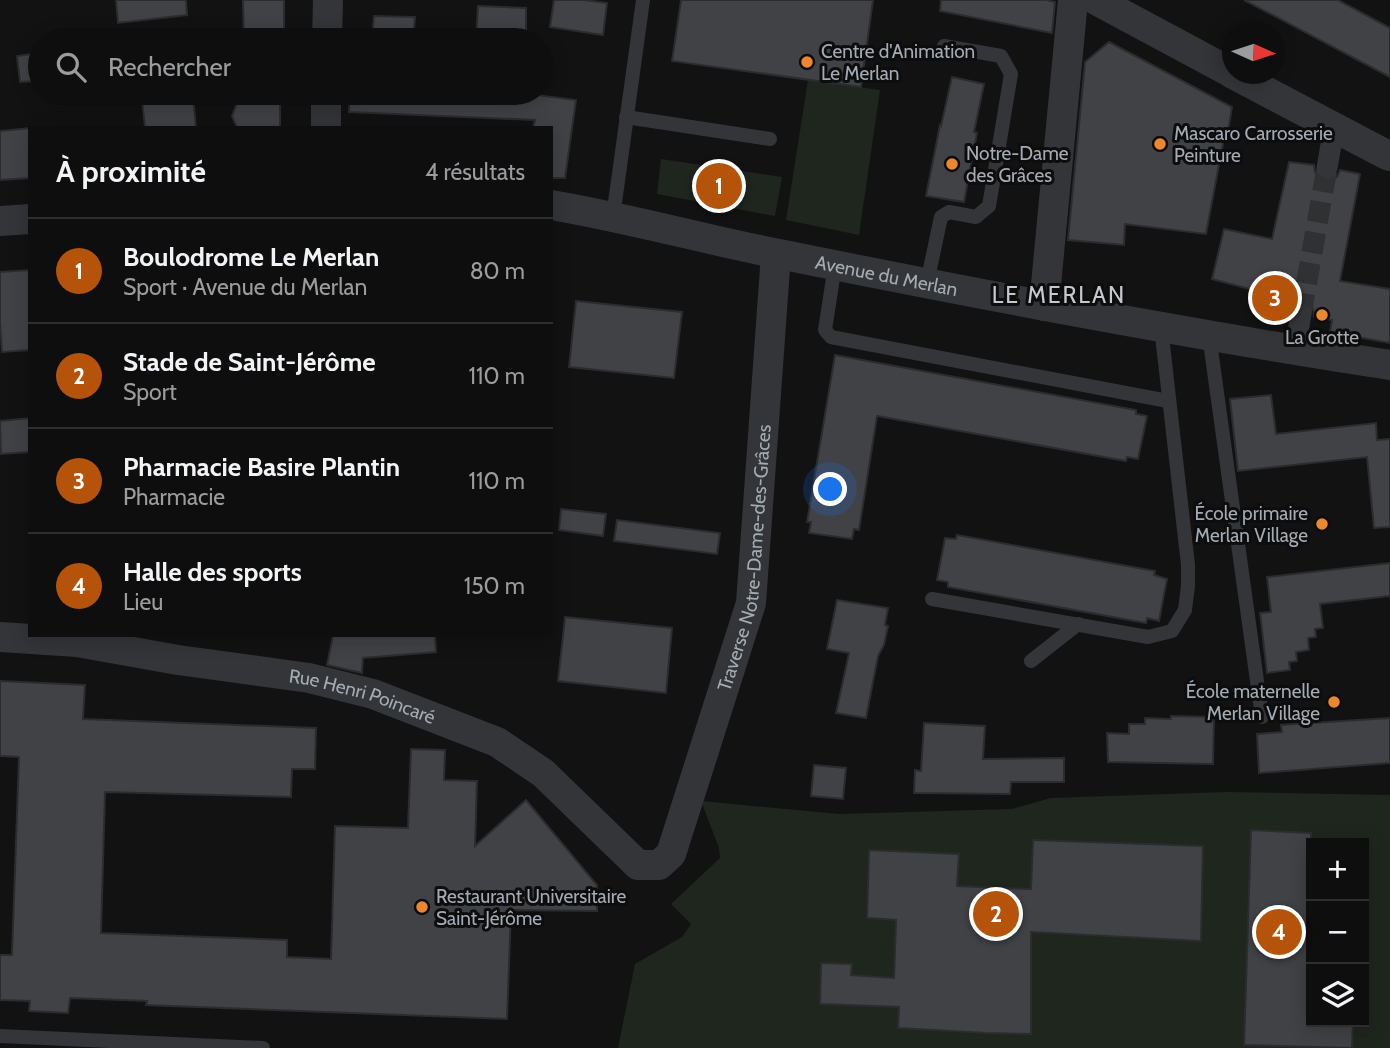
<!DOCTYPE html>
<html lang="fr">
<head>
<meta charset="utf-8">
<style>
  :root { --surface:#0e0e0e; --page:#171717; --text:#f1f3f6; --muted:#9b9c9e; --line:#2e2e2e; --accent:#b45309 }
  body { margin:0; font-family:Cabin,sans-serif; background:var(--page); color:var(--text) }
  .controls { position:absolute; right:21px; bottom:21px; display:grid; overflow:hidden; border-radius:0px; box-shadow:0 4px 18px #0003 }
  .controls button { width:63px; height:63px; display:grid; place-items:center; padding:0; border:0; border-bottom:2px solid var(--line); background:var(--surface); color:var(--text); font:35px sans-serif }
  .compass { position:absolute; left:1222px; top:21px; width:63px; height:63px; border-radius:50%; background:var(--surface); box-shadow:0 4px 18px #0003; rotate:93deg }
  .you { position:absolute; left:831px; top:490px; width:24px; height:24px; margin:-18px; border:5px solid #fff; border-radius:50%; background:#1a73e8; box-shadow:0 0 0 10px #1a73e833 }
  .badge { display:grid; place-items:center; width:46px; height:46px; border-radius:50%; background:var(--accent); color:#fff; font-size:23px; font-weight:700 }
  .pin { position:absolute; translate:-50% -50%; border:4px solid #fff; box-shadow:0 2px 7px #0006 }
  .list { margin:0; padding:0; list-style:none }
  h2 { display:flex; justify-content:space-between; align-items:center; height:91px; margin:0; padding:0 28px; font-size:30px }
  h2 small { font-size:23px; font-weight:400; color:var(--muted) }
  .list li { display:grid; grid-template-columns:46px 1fr auto; gap:21px; align-items:center; box-sizing:border-box; height:105px; padding:0 28px; border-top:2px solid var(--line) }
  .list b { display:block; font-size:26px; white-space:nowrap }
  .list p { margin:0; font-size:23px; white-space:nowrap; color:var(--muted) }
  .list em { font-size:23px; font-style:normal; color:var(--muted) }
  .icon { flex:none; width:38px; height:38px; fill:none; stroke:currentColor; stroke-width:2; stroke-linecap:round; stroke-linejoin:round }
  .map { position:relative; flex:none; width:1390px; height:1048px; overflow:hidden }
  .search { position:absolute; background:var(--surface); box-shadow:0 4px 18px #0003; left:28px; top:28px; width:525px; height:77px; display:flex; align-items:center; gap:18px; box-sizing:border-box; padding:0 24px; border-radius:38px; color:var(--muted); font-size:26px }
  .panel { position:absolute; background:var(--surface); box-shadow:0 4px 18px #0003; left:28px; top:126px; width:525px; height:511px; border-radius:0px }
  .map>svg:first-child { display:block }
</style>
</head>
<body>
<div class="map">
<svg width="1390" height="1048" viewBox="0 0 1390 1048">
  <rect width="100%" height="100%" fill="#121213"/>
  <!-- green -->
  <g fill="#1e261e" fill-rule="evenodd">
    <path d="M808 80 880 90 859 235 786 220Z"/>
    <path d="M661 159 782 177 775 216 657 194Z"/>
    <path d="M1228 792 1390 795V1048H618L635 964 682 937 691 924 671 904 720 858 719 848 701 801 839 814 1012 809 1051 798ZM1311 843H1364V1022H1311Z"/>
  </g>
  <!-- building -->
  <g fill="#414246" stroke="#2c2c2f" stroke-width="2">
    <path d="M116 0H186L187 15 118 23Z"/>
    <path d="M243 0H284V40H244Z"/>
    <path d="M554 0H584L607 3 603 35 550 27Z"/>
    <path d="M681 0H873L861 87 672 61Z"/>
    <path d="M941 0H1046L1055 2 1052 33 940 11Z"/>
    <path d="M1244 0H1338L1390 28V77Z"/>
    <path d="M478 6 526 8V40H476Z"/>
    <path d="M374 16 415 17 413 40H372Z"/>
    <path d="M1109 42 1232 107 1227 138H1224L1206 234 1125 224 1124 245 1068 240 1085 62Z"/>
    <path d="M40 53V81L20 82 17 56Z"/>
    <path d="M952 77 984 84 974 132 977 133 964 202 926 196 940 125 941 126Z"/>
    <path d="M350 93H521L576 100 565 178H551V128H533L535 120 349 112Z"/>
    <path d="M280 95V128H237L232 116 237 103 243 98 247 96Z"/>
    <path d="M193 96 196 128H145L142 99Z"/>
    <path d="M30 128V178L0 180V131Z"/>
    <path d="M1289 162 1314 165 1315 172 1318 178 1325 181 1331 180 1337 177 1340 170 1360 174 1340 281 1390 289V343L1330 332 1332 320 1314 317 1313 309 1310 304 1304 301 1296 302 1291 305 1288 311 1258 306 1261 292 1212 279 1224 229 1272 239Z"/>
    <path d="M30 270V350L2 352 0 322V272Z"/>
    <path d="M576 301 682 312 674 378 569 367Z"/>
    <path d="M835 355 1136 410V414L1147 416 1138 459 1127 457 1126 461 877 416 859 530 854 529 852 539 809 533 811 522H807Z"/>
    <path d="M1271 395 1276 434 1376 423 1377 440 1390 439V527L1374 528 1367 457 1238 471 1230 399Z"/>
    <path d="M30 418V452L1 454 0 421Z"/>
    <path d="M561 509 606 514 603 536 559 530Z"/>
    <path d="M617 520 720 533 717 554 614 541Z"/>
    <path d="M957 535 1155 571 1154 575 1167 579 1159 621 1147 618 1146 623 948 587V582L937 580 945 538 956 539Z"/>
    <path d="M1390 563V596L1320 604 1323 628 1315 629 1316 637 1308 638 1309 650 1296 652 1297 661 1289 662 1290 670 1267 673 1260 613 1271 612 1267 577Z"/>
    <path d="M837 600 888 608 885 625 888 626 884 645 878 656 866 718 836 713 849 653 827 649Z"/>
    <path d="M565 617 672 628 666 693 558 681Z"/>
    <path d="M333 635H435L436 652 363 658 362 673 327 665Z"/>
    <path d="M0 681 85 685 83 719 316 728 315 769H292L291 797 105 792 101 933 287 940V957L331 959 335 826 408 828 411 749 445 750 444 780 477 781 475 846 526 800 597 885V911L511 910 507 1019 146 1005 147 1001 70 998 68 1013 29 1011 30 1001 0 1000V955H12L19 757 0 756Z"/>
    <path d="M1171 716 1214 717 1213 764 1108 762 1107 733 1129 734V724H1145V718L1171 719Z"/>
    <path d="M1390 718V763L1259 773 1257 734 1282 732 1281 725Z"/>
    <path d="M924 723 985 726 983 759 1064 758V782H1011L1010 794 914 793 915 770 921 771Z"/>
    <path d="M814 765 846 768 843 799 811 796Z"/>
    <path d="M1251 830 1311 833V1022H1353L1352 1048 1244 1045Z"/>
    <path d="M1033 840 1203 846 1201 941 1031 932V1034L986 1033 898 1028 899 1007 820 1004 821 963 852 964 851 975 894 978 896 920 867 918 869 850 959 854 957 886 1031 889Z"/>
  </g>
  <g fill="none" stroke-linecap="round" stroke-linejoin="round">
    <!-- pedestrian-tunnel -->
    <path stroke="#2f3133" stroke-width="21" stroke-dasharray="21 10" stroke-linecap="butt" d="M1301 314 1327 168"/>
    <!-- service -->
    <g stroke="#333538" stroke-width="14">
      <path d="M626 117 770 139"/>
      <path d="M613 217 643 0"/>
      <path d="M835 265 825 330 831 337 1168 401"/>
      <path d="M927 283 941 217 949 212 976 217 989 206 1011 74 1001 56 944 46"/>
      <path d="M1209 335 1262 717"/>
      <path d="M932 599 1148 637 1172 631 1185 610 1188 586V565L1161 327"/>
      <path d="M1031 661 1078 624"/>
      <path d="M0 1036 263 1048"/>
    </g>
    <!-- pedestrian -->
    <g stroke="#333538" stroke-width="21">
      <path d="M1327 168 1334 127"/>
      <path d="M1295 350 1301 314"/>
    </g>
    <!-- minor -->
    <g stroke="#333538" stroke-width="30">
      <path d="M1096 0 1232 73"/>
      <path d="M327 40 328 0"/>
      <path d="M1233 74 1385 154 1390 156"/>
      <path d="M326 128V93"/>
      <path id="s1" d="M551 205C628 218 703 239 779 254 982 295 1186 334 1390 365"/>
      <path d="M0 221 30 219"/>
      <path d="M1044 306 1073 0"/>
      <path id="s2" d="M0 637 77 642 178 660 309 678 373 694 497 742 543 773 638 865H659L671 854 751 603 776 254"/>
    </g>
  </g>
  <!-- markers -->
  <g fill="#ec8730" stroke="#0d0d0e" stroke-width="2.5">
    <circle cx="807" cy="62" r="7"/>
    <circle cx="1160" cy="144" r="7"/>
    <circle cx="952" cy="164" r="7"/>
    <circle cx="1322" cy="315" r="7"/>
    <circle cx="1322" cy="524" r="7"/>
    <circle cx="1334" cy="702" r="7"/>
    <circle cx="422" cy="907" r="7"/>
  </g>
  <g text-anchor="middle" stroke-width="6" stroke-linejoin="round" paint-order="stroke">
    <!-- poi labels -->
    <g font-size="19" fill="#a3abb3" stroke="#0d0d0e" text-anchor="start">
      <text x="821" y="58">Centre d'Animation<tspan x="821" dy="22">Le Merlan</tspan></text>
      <text x="1174" y="140">Mascaro Carrosserie<tspan x="1174" dy="22">Peinture</tspan></text>
      <text x="966" y="160">Notre-Dame<tspan x="966" dy="22">des Grâces</tspan></text>
      <text x="1322" y="344" text-anchor="middle">La Grotte</text>
      <text x="1308" y="520" text-anchor="end">École primaire<tspan x="1308" dy="22">Merlan Village</tspan></text>
      <text x="1320" y="698" text-anchor="end">École maternelle<tspan x="1320" dy="22">Merlan Village</tspan></text>
      <text x="436" y="903">Restaurant Universitaire<tspan x="436" dy="22">Saint-Jérôme</tspan></text>
    </g>
    <!-- street labels -->
    <g font-size="19" fill="#a3abb3" stroke="#0d0d0e">
      <text dy="7" stroke="none"><textPath href="#s1" startOffset="343">Avenue du Merlan</textPath></text>
      <text dy="7" stroke="none"><textPath href="#s2" startOffset="1043">Traverse Notre-Dame-des-Grâces</textPath></text>
      <text dy="7" stroke="none"><textPath href="#s2" startOffset="368">Rue Henri Poincaré</textPath></text>
    </g>
    <!-- quarter labels -->
    <g font-size="23" letter-spacing="2" fill="#c4c9d0" stroke="#0d0d0e">
      <text x="1059" y="303">LE MERLAN</text>
    </g>
  </g>
</svg>
<div class="controls">
<button>+</button>
<button>−</button>
<button><svg class="icon" aria-label="layers" viewBox="0 0 24 24"><path d="M12 4l9 5-9 5-9-5zM3 14l9 5 9-5"/></svg></button>
</div>
<svg class="compass" viewBox="-18 -18 36 36"><path d="M0-13l5 13h-10z" fill="#e53935"/><path d="M0 13l5-13h-10z" fill="#9b9c9e"/></svg>
<div class="you"></div>
<div class="pin badge" style="left:719px;top:186px">1</div>
<div class="pin badge" style="left:996px;top:914px">2</div>
<div class="pin badge" style="left:1275px;top:298px">3</div>
<div class="pin badge" style="left:1279px;top:932px">4</div>
<div class="search"><svg class="icon" aria-label="search" viewBox="0 0 24 24"><circle cx="10" cy="10" r="6"/><path d="M15 15l6 6"/></svg>Rechercher</div>
<section class="panel">
<h2>À proximité<small>4 résultats</small></h2>
<ul class="list">
<li><span class="badge">1</span><div><b>Boulodrome Le Merlan</b><p>Sport · Avenue du Merlan</p></div><em>80 m</em></li>
<li><span class="badge">2</span><div><b>Stade de Saint-Jérôme</b><p>Sport</p></div><em>110 m</em></li>
<li><span class="badge">3</span><div><b>Pharmacie Basire Plantin</b><p>Pharmacie</p></div><em>110 m</em></li>
<li><span class="badge">4</span><div><b>Halle des sports</b><p>Lieu</p></div><em>150 m</em></li>
</ul>
</section>
</div>
</body>
</html>
